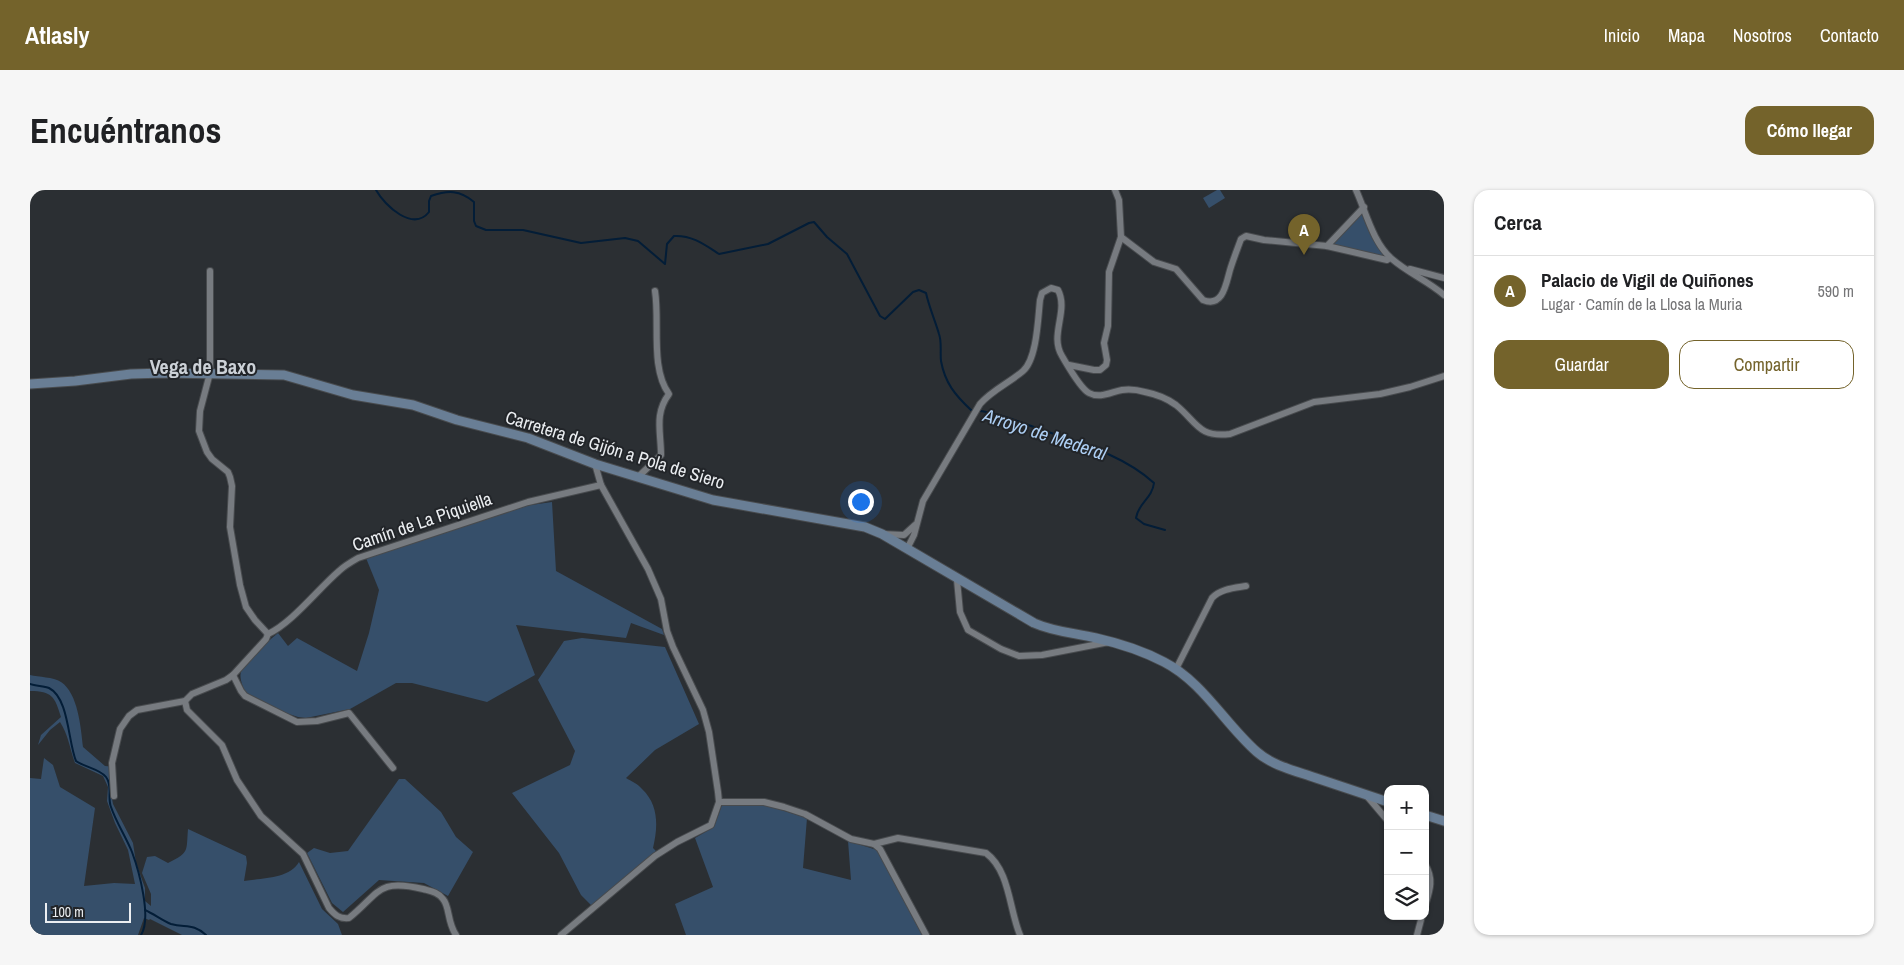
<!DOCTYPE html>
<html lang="es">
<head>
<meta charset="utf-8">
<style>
  :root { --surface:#fff; --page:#f6f6f6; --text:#202124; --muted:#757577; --line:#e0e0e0; --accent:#74632b }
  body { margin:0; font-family:"Archivo Narrow",sans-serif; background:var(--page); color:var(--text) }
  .controls { position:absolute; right:15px; bottom:15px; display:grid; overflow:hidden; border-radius:10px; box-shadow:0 1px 4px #0004 }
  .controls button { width:45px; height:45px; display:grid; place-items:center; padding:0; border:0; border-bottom:1px solid var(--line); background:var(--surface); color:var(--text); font:25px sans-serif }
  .scale { position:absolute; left:15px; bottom:12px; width:86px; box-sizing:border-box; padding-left:5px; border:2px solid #ebeef1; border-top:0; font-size:14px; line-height:18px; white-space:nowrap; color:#ebeef1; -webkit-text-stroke:4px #222529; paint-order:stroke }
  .you { position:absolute; left:830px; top:311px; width:18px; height:18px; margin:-12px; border:4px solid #fff; border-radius:50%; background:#1a73e8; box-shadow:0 0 0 8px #1a73e833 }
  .badge { display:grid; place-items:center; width:32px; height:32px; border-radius:50%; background:var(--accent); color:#fff; font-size:16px; font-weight:700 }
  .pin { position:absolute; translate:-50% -41px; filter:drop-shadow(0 1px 2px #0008) }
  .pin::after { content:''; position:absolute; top:26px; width:18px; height:15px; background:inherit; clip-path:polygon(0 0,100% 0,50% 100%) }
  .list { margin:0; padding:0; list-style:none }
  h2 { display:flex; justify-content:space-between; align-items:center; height:65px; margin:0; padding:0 20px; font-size:21px }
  h2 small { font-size:16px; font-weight:400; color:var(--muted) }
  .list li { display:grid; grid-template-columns:32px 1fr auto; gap:15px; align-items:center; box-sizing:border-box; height:70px; padding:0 20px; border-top:1px solid var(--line) }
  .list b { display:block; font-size:19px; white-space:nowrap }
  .list p { margin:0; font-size:16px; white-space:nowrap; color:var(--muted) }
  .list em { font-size:16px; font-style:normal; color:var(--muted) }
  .actions { display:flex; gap:10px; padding:15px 20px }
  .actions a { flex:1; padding:11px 0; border:1px solid var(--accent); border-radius:15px; text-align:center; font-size:18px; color:var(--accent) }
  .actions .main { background:var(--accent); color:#fff }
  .icon { flex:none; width:28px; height:28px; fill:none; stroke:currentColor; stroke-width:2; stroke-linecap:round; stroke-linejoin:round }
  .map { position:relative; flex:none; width:1414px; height:745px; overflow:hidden; border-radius:15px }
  header { display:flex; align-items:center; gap:30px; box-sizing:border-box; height:70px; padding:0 25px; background:var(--accent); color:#fff }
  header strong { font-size:24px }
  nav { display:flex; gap:28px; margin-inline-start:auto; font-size:18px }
  .intro { display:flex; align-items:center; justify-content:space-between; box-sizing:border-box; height:120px; padding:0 30px }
  h1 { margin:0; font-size:35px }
  .button { padding:12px 22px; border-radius:15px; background:var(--accent); color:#fff; font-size:18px; font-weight:700 }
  main { display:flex; gap:30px; padding:0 30px }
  aside { flex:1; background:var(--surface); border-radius:15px; box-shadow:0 1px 4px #0004 }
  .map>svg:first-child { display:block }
</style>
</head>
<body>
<header>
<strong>Atlasly</strong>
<nav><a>Inicio</a><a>Mapa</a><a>Nosotros</a><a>Contacto</a></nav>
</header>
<div class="intro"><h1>Encuéntranos</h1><a class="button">Cómo llegar</a></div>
<main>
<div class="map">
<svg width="1414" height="745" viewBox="0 0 1414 745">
  <rect width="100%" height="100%" fill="#2b2f33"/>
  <!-- green -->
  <g fill="#364f6a">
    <path d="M1187 0H1190L1195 8 1179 18 1173 8Z"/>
    <path d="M1334 17 1340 35 1360 68 1297 56Z"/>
    <path d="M522 312 526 381 632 439 634 445 601 433 596 448 486 435 505 485 457 512 382 493H366L320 519 276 528 268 527 256 523 215 502C213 496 209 488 211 482 216 470 238 451 248 443L258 456 267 448 327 481 339 443 349 400 336 368 494 316Z"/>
    <path d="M552 448 635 457 669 534 625 560 596 588C601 591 608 594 612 599 629 615 628 637 623 658L626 661 562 716 551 705 529 663 482 603 540 575 545 561 508 490 534 451Z"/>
    <path d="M0 485C9 487 23 487 31 492 48 503 51 538 53 557L75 576 86 577V587L81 603 83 614 103 653 106 673 115 698V711L121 716V704L112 683 117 667 125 666 138 673C160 662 156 661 158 639L216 666 217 673 214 691C232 688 259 689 269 672L292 719 308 734 312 745H152L120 729 119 730 114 728 108 745H0V588L11 589 14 568 23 575 30 597 65 618 54 696 84 693 105 694 98 660 85 633 77 611 78 597 73 586 45 573C40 559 38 544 30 532L20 540 8 555 11 545 31 527C25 507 22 501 0 501Z"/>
    <path d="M369 589H375L411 622 426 647 443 662 418 706 394 693 349 690 313 722 302 713 277 663 284 658 300 663 318 661Z"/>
    <path d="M704 614 735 615 777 628 773 678 821 690 818 651 847 660 893 745H656L645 714 683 697 665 648 684 637 692 615Z"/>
  </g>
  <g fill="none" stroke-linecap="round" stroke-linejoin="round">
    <!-- stream -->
    <g stroke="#031d37" stroke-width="2">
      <path d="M346 0C355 16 383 42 399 22V11L401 6C418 0 430 0 444 12V31L446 36 456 40H493L551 53 595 48 608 51 635 74 637 54 644 46C662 45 675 55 689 64L738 54 779 33 784 32 797 47 817 64 850 126 855 129 883 102 889 100 896 103C899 117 905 130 909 144 912 152 910 162 911 171 915 193 925 205 941 220H944"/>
      <path d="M949 221C967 222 986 231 1004 237 1045 252 1091 263 1124 293 1122 309 1108 313 1106 328L1114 334 1135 340"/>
      <path d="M0 494C6 496 14 496 19 498 39 508 38 552 46 571 54 577 70 579 76 587 83 596 77 607 81 617 86 632 96 647 102 662 109 681 122 728 111 745"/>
      <path d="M115 720C124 724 133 731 141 734 156 738 163 733 176 745"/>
    </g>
    <defs>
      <g id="street">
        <path d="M1326 0C1336 22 1343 53 1362 69 1378 83 1398 91 1414 105"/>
        <path d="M1091 47 1124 72 1146 79 1173 110C1193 118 1196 94 1200 80 1203 70 1207 60 1211 49L1216 46 1234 50 1297 56 1357 70 1360 68"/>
        <path d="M1297 56 1334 17"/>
        <path d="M1380 79 1414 88"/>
        <path d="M180 81V183L170 221 169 241 177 262 182 269 198 282 200 287 202 296 200 337 210 395 216 417 225 430 238 444"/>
        <path d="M1039 175 1064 180H1070L1076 175 1077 170 1074 153 1078 136 1079 82 1091 47 1089 10 1085 0"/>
        <path d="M608 287 631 265C631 242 624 224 639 204 620 178 630 132 625 101"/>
        <path d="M852 344 874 345 885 335"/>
        <path d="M877 359 884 345 893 311 950 214C962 200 979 193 993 181 1007 169 1008 128 1010 110L1012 103 1021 98 1028 100C1039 121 1019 145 1032 166 1038 176 1050 198 1059 203 1070 209 1081 202 1092 200 1099 199 1108 200 1115 202 1125 204 1138 209 1146 215 1167 232 1168 248 1200 244L1284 212 1350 204 1380 197 1414 186"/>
        <path d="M927 390 930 422 938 440 971 459 989 466 1012 465 1079 452"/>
        <path d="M1146 479 1182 408C1190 399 1204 398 1216 396"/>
        <path d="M203 485 211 501 215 506 267 532 287 531 319 523 363 578"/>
        <path d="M155 511 157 520 192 555 207 590 231 626 273 664 299 718C305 725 309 729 319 728 350 703 347 688 393 699 400 701 408 702 413 709 420 717 417 732 426 745"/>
        <path d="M1336 605 1358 631"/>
        <path d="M84 606 82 573 90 539 99 526 107 520 155 511 162 504 196 490 203 485 236 449 238 444C262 433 288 399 309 381 314 376 321 372 328 368L498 312 571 295"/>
        <path d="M689 612H734L754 617 775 624 821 649 844 654 850 659 896 745"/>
        <path d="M844 654 868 648 956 663C980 681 979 719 990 745"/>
        <path d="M1395 674C1404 689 1400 700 1395 716"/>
        <path d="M531 745 625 666 647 652 681 635 689 612 688 602 679 542 673 520 643 457 637 441 631 409 618 379 571 295 565 274"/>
        <path d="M1387 745 1392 726"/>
      </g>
      <g id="secondary">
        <path d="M0 194 45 191 101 184 134 183 254 185 323 205 383 215 427 230 498 248 565 274 683 310 835 337 852 344 1004 433C1024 442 1045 443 1066 448 1088 453 1115 462 1134 472 1173 492 1195 534 1227 562 1243 576 1266 581 1286 588 1310 596 1334 604 1358 612"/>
        <path d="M1395 625 1414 631"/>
      </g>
    </defs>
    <!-- street casing -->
    <use href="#street" stroke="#484b4e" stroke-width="8"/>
    <!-- secondary casing -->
    <use href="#secondary" stroke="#484b4e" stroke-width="11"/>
    <!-- street -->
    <use href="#street" stroke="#777b80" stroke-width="6"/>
    <!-- secondary -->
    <use href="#secondary" stroke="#697e95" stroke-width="9"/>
  </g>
  <g text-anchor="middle" stroke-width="4" stroke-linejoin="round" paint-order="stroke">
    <!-- street labels -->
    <g font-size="18" fill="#ebeef1" stroke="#222529">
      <text transform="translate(585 260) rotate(17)" y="6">Carretera de Gijón a Pola de Siero</text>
      <text transform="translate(392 332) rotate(-19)" y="6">Camín de La Piquiella</text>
    </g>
    <!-- water labels -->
    <g font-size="19" font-style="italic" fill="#adcff4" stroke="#222529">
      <text transform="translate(1015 244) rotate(18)" y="7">Arroyo de Mederal</text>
    </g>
    <!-- quarter labels -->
    <g font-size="20" font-weight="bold" fill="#ccd1d7" stroke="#222529">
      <text x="173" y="184">Vega de Baxo</text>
    </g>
  </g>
</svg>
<div class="controls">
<button>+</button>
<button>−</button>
<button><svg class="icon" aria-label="layers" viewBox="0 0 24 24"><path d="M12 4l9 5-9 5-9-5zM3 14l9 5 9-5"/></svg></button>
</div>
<div class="scale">100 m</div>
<div class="you"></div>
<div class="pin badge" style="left:1274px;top:65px">A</div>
</div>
<aside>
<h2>Cerca<small></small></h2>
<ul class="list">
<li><span class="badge">A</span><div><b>Palacio de Vigil de Quiñones</b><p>Lugar · Camín de la Llosa la Muria</p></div><em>590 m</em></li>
</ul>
<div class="actions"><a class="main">Guardar</a><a>Compartir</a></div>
</aside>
</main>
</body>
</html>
